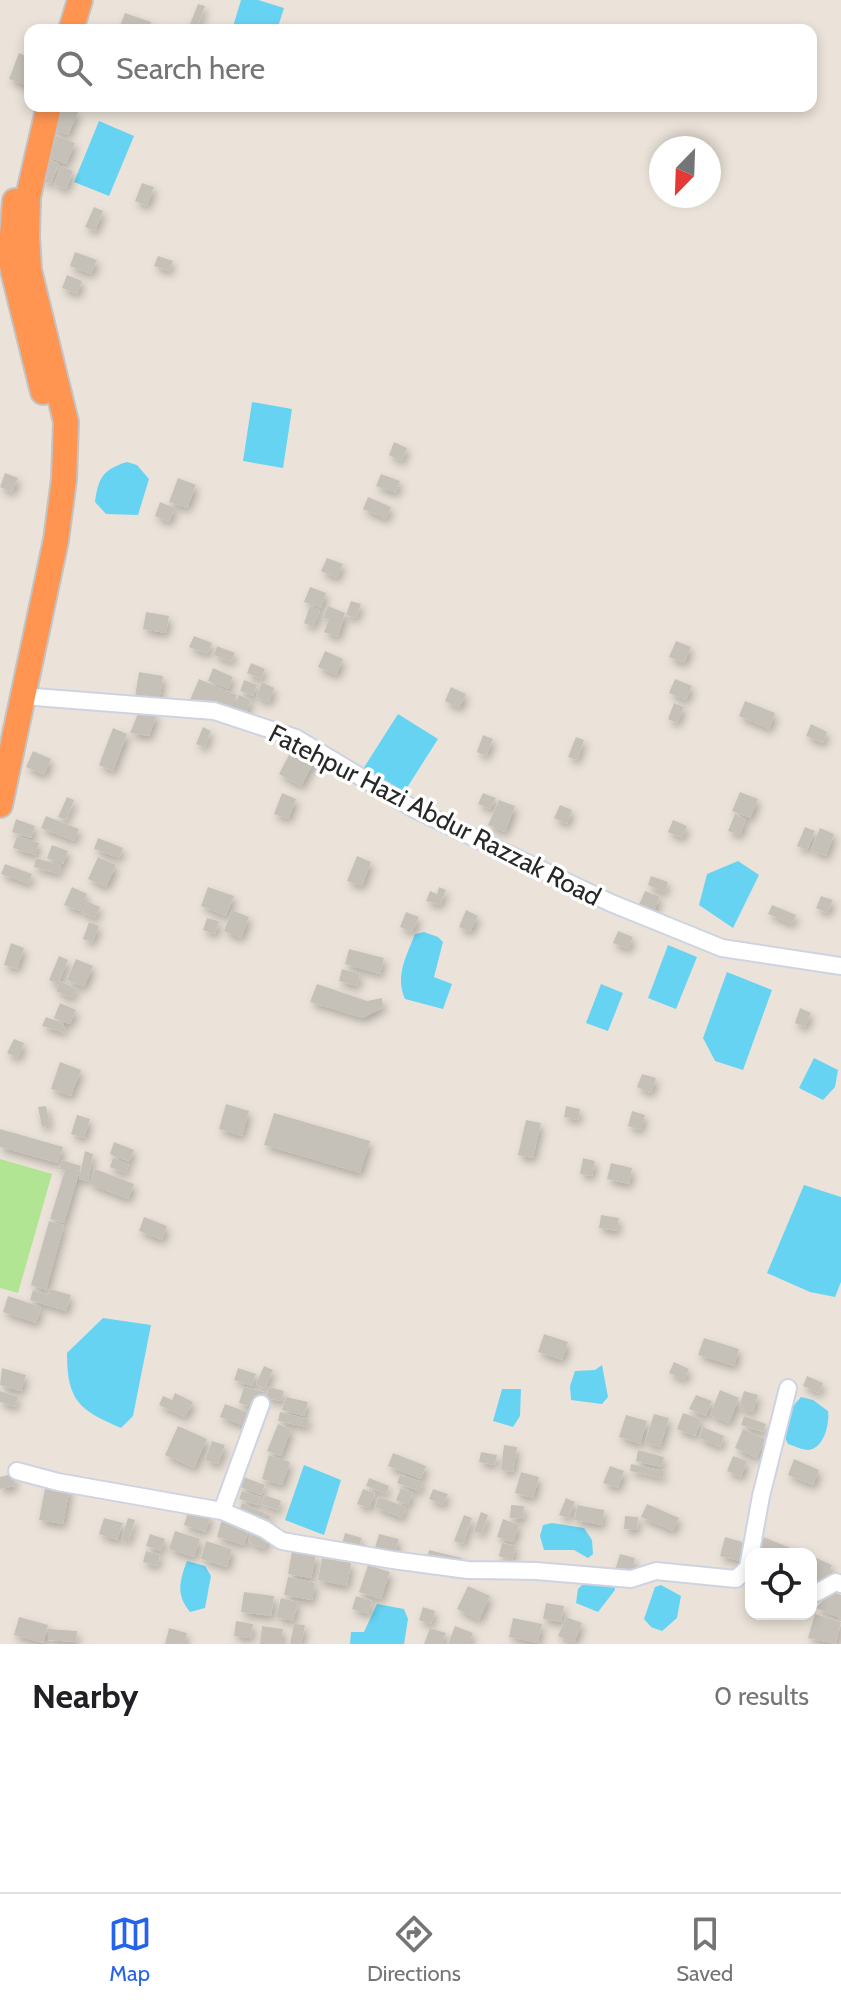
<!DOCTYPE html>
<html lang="en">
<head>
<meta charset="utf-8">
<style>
  :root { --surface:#fff; --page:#f6f6f6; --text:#202124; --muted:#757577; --line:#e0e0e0; --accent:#2563eb }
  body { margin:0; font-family:Cabin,sans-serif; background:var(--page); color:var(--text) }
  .controls { position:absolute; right:24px; bottom:24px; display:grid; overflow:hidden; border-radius:16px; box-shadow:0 4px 12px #0003 }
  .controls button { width:72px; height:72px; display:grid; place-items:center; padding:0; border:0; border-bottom:2px solid var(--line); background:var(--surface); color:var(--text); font:40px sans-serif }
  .compass { position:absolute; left:649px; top:136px; width:72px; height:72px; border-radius:50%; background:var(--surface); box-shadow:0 4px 12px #0003; rotate:203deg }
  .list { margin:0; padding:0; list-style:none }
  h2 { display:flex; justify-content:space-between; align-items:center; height:104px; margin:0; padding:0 32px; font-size:34px }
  h2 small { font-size:26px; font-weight:400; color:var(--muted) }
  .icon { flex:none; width:44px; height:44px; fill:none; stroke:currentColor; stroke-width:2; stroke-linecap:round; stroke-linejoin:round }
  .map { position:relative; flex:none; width:841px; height:1644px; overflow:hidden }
  .search { position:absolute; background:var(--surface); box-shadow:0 4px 12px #0003; left:24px; right:24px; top:24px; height:88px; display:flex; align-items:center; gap:20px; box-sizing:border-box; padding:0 28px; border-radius:16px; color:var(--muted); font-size:30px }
  .sheet { height:248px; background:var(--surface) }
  nav { display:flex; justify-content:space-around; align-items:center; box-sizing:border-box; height:112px; border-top:2px solid var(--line); background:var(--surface); font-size:22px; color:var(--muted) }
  nav a { display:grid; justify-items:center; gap:4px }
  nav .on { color:var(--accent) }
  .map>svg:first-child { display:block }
</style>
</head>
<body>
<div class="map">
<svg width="841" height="1644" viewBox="0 0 841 1644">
  <defs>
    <filter id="shadow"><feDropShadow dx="3" dy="5" stdDeviation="4" flood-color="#0004"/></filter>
  </defs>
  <rect width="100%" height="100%" fill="#ebe3d9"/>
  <!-- green -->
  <path fill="#b2e593" d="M0 1159 52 1174 18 1293 0 1288Z"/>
  <!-- water -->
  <g fill="#67d3f3">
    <path d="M241 0H258L284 8 277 30H232Z"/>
    <path d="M99 121 134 136 109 196 74 182Z"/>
    <path d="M252 402 292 409 283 468 243 461Z"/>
    <path d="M127 462 137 465 149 479 138 515 106 514 95 502C98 477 104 469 127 462Z"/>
    <path d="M398 714 438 739 403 794 363 769Z"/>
    <path d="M738 861 759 875 733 928 699 905 707 874Z"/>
    <path d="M424 932 438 937 443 942 434 977 452 984 443 1009 405 999C395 976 406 957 415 934Z"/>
    <path d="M668 945 697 957 676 1009 648 998Z"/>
    <path d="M727 972 772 990 743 1070 715 1061 703 1038Z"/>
    <path d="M601 984 623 993 608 1031 586 1023Z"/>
    <path d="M814 1058 838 1070 835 1087 823 1100 799 1088Z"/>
    <path d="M804 1185 841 1197V1282L835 1297 810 1292 767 1273Z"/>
    <path d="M103 1318 151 1325 133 1416 121 1428C79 1410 67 1401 67 1353Z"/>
    <path d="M602 1365 608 1397 602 1404 571 1400 570 1386 575 1371 595 1370Z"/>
    <path d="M502 1389H521L520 1416 513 1427 493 1421Z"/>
    <path d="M801 1397 813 1400 828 1411C830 1423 824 1449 808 1450 803 1450 794 1446 788 1444 779 1427 788 1411 801 1397Z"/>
    <path d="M304 1465 341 1480 324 1535 285 1520Z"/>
    <path d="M552 1523 584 1528 592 1540 593 1554 588 1558 574 1550H544L540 1536 543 1525Z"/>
    <path d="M187 1561 205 1566 211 1576 205 1608 190 1612C176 1595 179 1582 187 1561Z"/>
    <path d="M614 1580 615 1590 598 1612 576 1603 578 1589 584 1583Z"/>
    <path d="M661 1585 681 1596 677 1618 662 1631 651 1627 644 1619 655 1587Z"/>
    <path d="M377 1604 404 1609 408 1619 404 1644H350L351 1632H364Z"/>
  </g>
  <!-- building -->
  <g fill="#c6c1b8" filter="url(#shadow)">
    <path d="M198 4 205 6 197 27 190 24Z"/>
    <path d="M125 13 151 22 148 30 119 28Z"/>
    <path d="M19 53 30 58V87L9 79Z"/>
    <path d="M61 106 78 112 68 135 51 128Z"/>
    <path d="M50 133 75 143 66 164 41 154Z"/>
    <path d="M50 160 59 164 50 184 42 181Z"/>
    <path d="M61 166 73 171 66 189 54 185Z"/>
    <path d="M142 183 154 187 147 206 135 201Z"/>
    <path d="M94 207 103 211 95 231 85 227Z"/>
    <path d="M75 252 97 260 91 274 70 266Z"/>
    <path d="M158 256 173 261 169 271 154 266Z"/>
    <path d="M67 275 82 281 77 294 62 288Z"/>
    <path d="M394 442 407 448 402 461 389 455Z"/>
    <path d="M5 473 18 478 12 492 0 487Z"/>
    <path d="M381 474 400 481 396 493 376 486Z"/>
    <path d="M178 478 196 485 187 508 169 502Z"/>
    <path d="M368 497 391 507 386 519 363 509Z"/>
    <path d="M160 502 175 508 169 522 155 516Z"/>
    <path d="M327 558 343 564 337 578 321 571Z"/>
    <path d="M310 587 326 593 321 608 304 602Z"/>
    <path d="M351 601 361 604 356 618 346 615Z"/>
    <path d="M310 606 320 610 313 627 304 623Z"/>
    <path d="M328 606 345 613 338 637 324 632 329 620 323 618Z"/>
    <path d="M146 612 169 616 166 633 143 629Z"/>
    <path d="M194 636 212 643 207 654 189 647Z"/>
    <path d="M676 641 691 647 684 663 669 657Z"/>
    <path d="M217 646 235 653 231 662 214 655Z"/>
    <path d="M325 651 343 659 336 675 318 667Z"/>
    <path d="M251 663 265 669 261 679 247 673Z"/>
    <path d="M213 668 233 677 228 689 208 681Z"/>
    <path d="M139 672 163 676 159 701 135 697Z"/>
    <path d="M199 679 237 695 230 712 190 700Z"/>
    <path d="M675 679 692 686 686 700 669 693Z"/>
    <path d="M244 680 257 685 253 696 240 691Z"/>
    <path d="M262 682 274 688 269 702 256 697Z"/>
    <path d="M451 687 466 694 459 708 445 701Z"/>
    <path d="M239 695 251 700 246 714 233 709Z"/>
    <path d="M745 701 775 713 769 729 739 716Z"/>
    <path d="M674 703 684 707 677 723 668 719Z"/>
    <path d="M139 711 157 714 149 736 130 733Z"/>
    <path d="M811 724 827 732 823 743 806 736Z"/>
    <path d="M203 727 211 731 205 747 196 744Z"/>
    <path d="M113 728 127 734 113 771 99 765Z"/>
    <path d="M483 735 493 739 486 756 477 752Z"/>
    <path d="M576 737 584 740 577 760 568 757Z"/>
    <path d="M293 747 316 758 301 786 279 774Z"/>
    <path d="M33 751 51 759 44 775 26 767Z"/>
    <path d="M740 792 758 799 750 818 732 811Z"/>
    <path d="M282 793 296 799 288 819 274 814Z"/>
    <path d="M483 793 496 798 490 809 478 804Z"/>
    <path d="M67 797 74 800 66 820 58 817Z"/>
    <path d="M499 800 515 806 505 832 488 825Z"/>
    <path d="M560 805 572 810 567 824 554 818Z"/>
    <path d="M735 814 746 819 740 835 728 831Z"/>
    <path d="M46 816 79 829 74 841 41 828Z"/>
    <path d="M16 819 35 826 31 838 12 832Z"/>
    <path d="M673 820 687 826 682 838 668 832Z"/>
    <path d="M805 827 815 831 807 850 797 846Z"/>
    <path d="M820 828 834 834 826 856 811 850Z"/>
    <path d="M17 836 39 843 35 855 13 848Z"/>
    <path d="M98 838 123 848 119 858 94 849Z"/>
    <path d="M52 845 68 851 63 864 47 858Z"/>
    <path d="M357 856 371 862 362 886 347 881Z"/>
    <path d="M98 857 116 865 106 887 88 879Z"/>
    <path d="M36 858 61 865 59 874 34 867Z"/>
    <path d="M5 864 32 874 29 884 1 874Z"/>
    <path d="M651 876 668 882 665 892 648 885Z"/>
    <path d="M72 887 87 894 80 911 64 905Z"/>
    <path d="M208 887 234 896 226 916 201 906Z"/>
    <path d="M439 887 446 890 440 905 426 901 430 891 437 894Z"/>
    <path d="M645 891 660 897 653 913 638 907Z"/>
    <path d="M821 896 833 900 827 913 816 908Z"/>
    <path d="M86 901 100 907 95 918 81 912Z"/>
    <path d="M772 905 796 915 792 924 768 914Z"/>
    <path d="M232 910 249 917 241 938 224 931Z"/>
    <path d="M466 910 478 916 470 932 459 927Z"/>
    <path d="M406 912 419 917 412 932 400 927Z"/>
    <path d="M207 918 219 921 215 934 203 930Z"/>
    <path d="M89 922 99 926 92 942 83 939Z"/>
    <path d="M618 931 633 937 628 949 613 943Z"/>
    <path d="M11 943 24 948 17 969 4 965Z"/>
    <path d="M349 949 384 958 380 974 345 964Z"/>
    <path d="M59 956 68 960 59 981 77 989 72 998 56 991 59 985 49 980Z"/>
    <path d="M76 959 93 966 84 987 67 980Z"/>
    <path d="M342 969 360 974 357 986 339 981Z"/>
    <path d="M317 984 367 1001 382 998 383 1007 363 1018 310 1002Z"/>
    <path d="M60 1003 76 1010 70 1024 54 1018Z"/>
    <path d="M800 1008 811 1013 805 1027 795 1023Z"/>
    <path d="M46 1017 63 1023 66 1033 42 1026Z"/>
    <path d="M14 1039 24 1043 18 1058 7 1053Z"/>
    <path d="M60 1062 81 1070 71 1096 51 1089Z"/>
    <path d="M642 1074 656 1078 651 1093 637 1087Z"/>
    <path d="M226 1104 249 1111 242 1136 219 1129Z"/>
    <path d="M46 1106 50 1125 42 1127 38 1107Z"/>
    <path d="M566 1106 580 1109 578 1120 564 1117Z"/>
    <path d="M632 1111 645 1115 641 1130 628 1126Z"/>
    <path d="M274 1113 370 1141 360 1173 264 1145Z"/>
    <path d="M77 1115 90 1119 84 1138 71 1134Z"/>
    <path d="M526 1120 541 1123 533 1158 518 1155Z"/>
    <path d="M0 1129 63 1147 58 1163 0 1147Z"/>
    <path d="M114 1142 134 1150 129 1162 110 1154Z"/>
    <path d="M85 1151 93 1154 88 1181 79 1179Z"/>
    <path d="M113 1158 129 1164 126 1173 110 1167Z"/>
    <path d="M583 1158 595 1161 592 1176 580 1174Z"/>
    <path d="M62 1160 81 1166 64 1223 50 1219 65 1170 59 1169Z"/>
    <path d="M611 1163 632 1168 629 1184 607 1179Z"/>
    <path d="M95 1169 134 1184 128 1199 90 1184Z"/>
    <path d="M601 1215 619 1218 617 1231 599 1228Z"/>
    <path d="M144 1217 167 1226 162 1240 139 1231Z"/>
    <path d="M49 1221 64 1225 46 1290 31 1285Z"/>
    <path d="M50 1289 71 1295 66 1311 30 1300 33 1290 48 1295Z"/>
    <path d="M8 1296 41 1307 36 1323 3 1312Z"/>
    <path d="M544 1334 568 1342 562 1360 538 1352Z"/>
    <path d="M704 1338 739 1349 734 1366 698 1355Z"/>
    <path d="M674 1362 689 1369 684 1380 669 1373Z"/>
    <path d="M264 1366 273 1370 265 1388 256 1384Z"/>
    <path d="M2 1368 26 1375 21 1391 0 1385Z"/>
    <path d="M238 1368 256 1374 252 1386 234 1380Z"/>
    <path d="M807 1376 823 1383 819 1393 803 1386Z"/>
    <path d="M244 1387 264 1392 259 1409 239 1403Z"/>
    <path d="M269 1387 284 1391 281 1401 266 1398Z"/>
    <path d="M720 1390 739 1398 729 1423 710 1415Z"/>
    <path d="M0 1391 18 1397 15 1407 0 1402Z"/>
    <path d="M744 1391 758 1395 753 1412 739 1408Z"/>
    <path d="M175 1393 193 1402 185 1417 159 1405 163 1396 172 1400Z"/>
    <path d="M696 1395 712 1401 706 1416 689 1409Z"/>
    <path d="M286 1397 308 1402 304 1416 282 1410Z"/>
    <path d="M225 1404 255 1415 250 1428 220 1417Z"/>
    <path d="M280 1412 309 1419 307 1427 278 1421Z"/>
    <path d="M683 1413 701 1419 695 1436 677 1429Z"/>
    <path d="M654 1414 669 1418 660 1447 645 1442Z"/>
    <path d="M626 1415 647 1421 640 1444 619 1437Z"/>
    <path d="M744 1416 766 1424 763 1432 741 1425Z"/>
    <path d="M278 1424 291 1429 281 1456 267 1451Z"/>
    <path d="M178 1426 207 1439 194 1468 165 1455Z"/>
    <path d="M703 1427 724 1436 720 1447 699 1438Z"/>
    <path d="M743 1429 765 1439 757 1458 735 1448Z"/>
    <path d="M212 1441 225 1445 218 1464 205 1460Z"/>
    <path d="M504 1445 517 1447 513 1472 501 1470Z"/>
    <path d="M638 1450 664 1457 661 1467 636 1461Z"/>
    <path d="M481 1452 497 1455 495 1465 479 1462Z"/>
    <path d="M393 1453 426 1466 421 1479 388 1466Z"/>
    <path d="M269 1455 290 1462 282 1485 262 1479Z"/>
    <path d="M733 1456 747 1461 741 1477 727 1471Z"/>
    <path d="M794 1459 819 1470 813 1485 788 1475Z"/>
    <path d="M631 1464 664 1471 663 1478 630 1471Z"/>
    <path d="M610 1466 624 1471 618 1488 603 1483Z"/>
    <path d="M521 1472 539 1477 533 1498 515 1493Z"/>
    <path d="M13 1474 15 1486 0 1489V1477Z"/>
    <path d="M400 1475 423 1482 420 1491 397 1483Z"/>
    <path d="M243 1477 265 1485 261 1495 240 1487Z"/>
    <path d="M369 1478 389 1486 386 1494 366 1486Z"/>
    <path d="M46 1483 70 1487 63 1524 39 1520Z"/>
    <path d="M401 1488 413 1493 408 1505 396 1500Z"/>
    <path d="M363 1489 375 1493 369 1508 357 1504Z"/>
    <path d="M433 1489 448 1494 443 1505 429 1499Z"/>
    <path d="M242 1491 261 1497 258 1505 239 1499Z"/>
    <path d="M265 1495 281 1501 278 1510 261 1504Z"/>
    <path d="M379 1497 406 1507 402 1518 375 1507Z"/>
    <path d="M566 1498 575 1502 568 1518 559 1515Z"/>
    <path d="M242 1503 271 1516 266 1526 238 1514Z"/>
    <path d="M647 1504 679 1518 673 1531 641 1517Z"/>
    <path d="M511 1505 524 1506 523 1519 510 1518Z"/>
    <path d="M577 1505 604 1510 602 1525 575 1520Z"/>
    <path d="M189 1509 211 1516 205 1532 184 1525Z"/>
    <path d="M481 1512 488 1515 482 1534 474 1531Z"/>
    <path d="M464 1515 472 1518 463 1544 454 1541Z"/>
    <path d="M625 1516 638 1517 637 1530 624 1529Z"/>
    <path d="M104 1518 123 1523 117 1540 99 1534Z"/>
    <path d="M128 1518 135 1520 128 1542 121 1540Z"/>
    <path d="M222 1519 249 1527 244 1545 217 1537Z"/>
    <path d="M503 1519 519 1525 513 1542 497 1537Z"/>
    <path d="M253 1530 269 1537 264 1549 248 1542Z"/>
    <path d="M175 1531 200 1539 194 1557 169 1549Z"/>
    <path d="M345 1533 362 1538 357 1552 341 1547Z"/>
    <path d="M150 1534 165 1539 161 1551 146 1546Z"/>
    <path d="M379 1534 399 1539 394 1556 374 1551Z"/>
    <path d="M761 1536 793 1549 791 1554H769L756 1549Z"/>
    <path d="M725 1537 749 1544 744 1562 720 1556Z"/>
    <path d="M206 1541 232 1549 227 1567 201 1559Z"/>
    <path d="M502 1543 516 1546 512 1560 499 1556Z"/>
    <path d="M429 1550 462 1558 460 1567 427 1559Z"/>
    <path d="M146 1551 160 1555 157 1566 143 1562Z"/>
    <path d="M292 1551 316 1555 311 1578 288 1574Z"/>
    <path d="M620 1554 635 1558 631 1575 615 1570Z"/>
    <path d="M812 1556 832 1565 828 1579 816 1588 811 1586Z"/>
    <path d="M322 1558 351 1563 347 1586 318 1580Z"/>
    <path d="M368 1565 390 1572 381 1599 359 1592Z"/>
    <path d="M288 1577 315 1583 312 1600 284 1595Z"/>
    <path d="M468 1586 490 1596 479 1620 457 1609Z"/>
    <path d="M831 1591 841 1595V1618L816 1608Z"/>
    <path d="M244 1592 274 1596 271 1616 241 1612Z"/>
    <path d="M356 1596 372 1601 368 1614 352 1609Z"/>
    <path d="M281 1598 298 1602 293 1621 276 1617Z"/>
    <path d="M546 1603 564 1606 561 1622 543 1619Z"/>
    <path d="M423 1607 435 1611 431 1624 419 1620Z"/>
    <path d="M815 1614 841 1622 836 1644 808 1638Z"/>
    <path d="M19 1617 48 1625 43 1643 14 1635Z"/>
    <path d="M566 1617 582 1623 574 1643 558 1636Z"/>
    <path d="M513 1618 542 1624 538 1643 509 1637Z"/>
    <path d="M236 1621 253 1624 251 1638 234 1636Z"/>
    <path d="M294 1624 305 1625 301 1644H290Z"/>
    <path d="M262 1626 283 1629 281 1644H260Z"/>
    <path d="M455 1626 473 1633 469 1644H448Z"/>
    <path d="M169 1628 187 1633 184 1644H165Z"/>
    <path d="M430 1628 446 1633 442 1644H424Z"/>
    <path d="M48 1629 77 1631 76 1642 48 1640Z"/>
  </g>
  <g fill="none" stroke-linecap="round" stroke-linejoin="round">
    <defs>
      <g id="minor">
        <path d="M22 696 214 711 296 738 414 809 611 903 722 948 841 966"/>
        <path d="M261 1404 222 1511 264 1529 282 1541 393 1560 468 1570 536 1571 631 1579 656 1571 736 1579 748 1568"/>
        <path d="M17 1471 58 1482 222 1511"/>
        <path d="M751 1569 748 1568 761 1496 788 1388"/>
        <path d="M811 1591 816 1593 836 1582 841 1584"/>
      </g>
      <g id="highway">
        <path d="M71 30 80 0"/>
        <path d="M15 201 10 258 43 392"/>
        <path d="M0 805 56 540 64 479 66 422 29 270 27 237 28 197 49 106"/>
      </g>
    </defs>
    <!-- minor casing -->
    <use href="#minor" stroke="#ced3e2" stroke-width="20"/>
    <!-- highway casing -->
    <use href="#highway" stroke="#c3c3c3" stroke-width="28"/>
    <!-- minor -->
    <use href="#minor" stroke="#fff" stroke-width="16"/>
    <!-- highway -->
    <use href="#highway" stroke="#ff9550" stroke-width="24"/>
  </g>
  <g text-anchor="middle" stroke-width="7" stroke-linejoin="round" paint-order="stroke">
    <!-- street labels -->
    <g font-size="26" fill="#282828" stroke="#fff">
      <text transform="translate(435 815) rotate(27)" y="9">Fatehpur Hazi Abdur Razzak Road</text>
    </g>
  </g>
</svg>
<div class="controls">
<button><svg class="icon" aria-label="locate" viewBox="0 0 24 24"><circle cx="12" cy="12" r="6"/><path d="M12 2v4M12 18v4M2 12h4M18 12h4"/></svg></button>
</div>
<svg class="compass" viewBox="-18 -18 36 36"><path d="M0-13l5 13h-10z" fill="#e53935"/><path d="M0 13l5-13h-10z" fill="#757577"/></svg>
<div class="search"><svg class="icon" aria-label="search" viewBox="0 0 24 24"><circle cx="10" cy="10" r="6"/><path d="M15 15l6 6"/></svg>Search here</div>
</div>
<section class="sheet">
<h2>Nearby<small>0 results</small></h2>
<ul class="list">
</ul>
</section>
<nav>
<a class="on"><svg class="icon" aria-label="map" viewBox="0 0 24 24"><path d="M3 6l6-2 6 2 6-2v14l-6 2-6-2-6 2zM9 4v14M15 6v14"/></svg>Map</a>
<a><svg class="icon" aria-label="directions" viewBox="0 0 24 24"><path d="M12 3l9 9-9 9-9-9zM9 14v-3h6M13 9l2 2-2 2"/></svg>Directions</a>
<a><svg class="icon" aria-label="saved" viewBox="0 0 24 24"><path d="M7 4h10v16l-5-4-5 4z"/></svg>Saved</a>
</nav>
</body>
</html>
